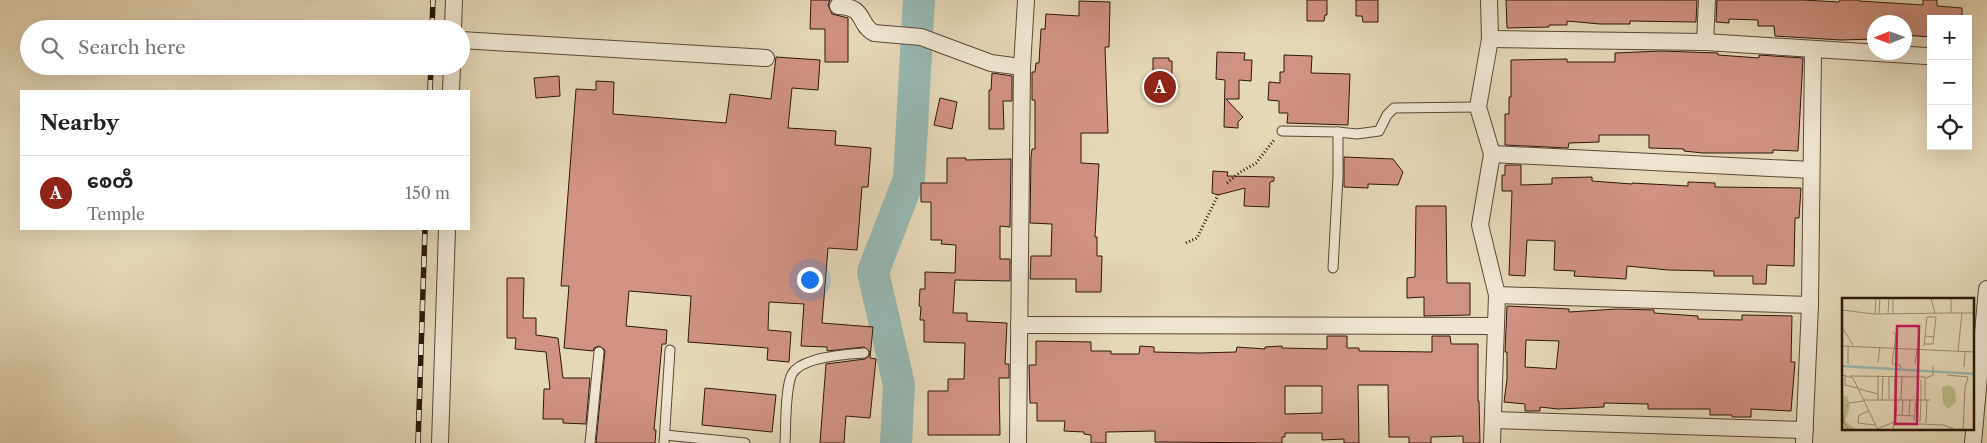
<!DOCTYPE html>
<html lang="en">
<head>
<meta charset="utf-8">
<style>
  :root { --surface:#fff; --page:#f6f6f6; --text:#222; --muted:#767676; --line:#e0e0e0; --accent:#8f2418 }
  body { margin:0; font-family:"Libre Caslon Text","Noto Sans Myanmar",serif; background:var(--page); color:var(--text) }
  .controls { position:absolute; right:15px; top:15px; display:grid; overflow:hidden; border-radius:0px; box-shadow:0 5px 20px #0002 }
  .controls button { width:45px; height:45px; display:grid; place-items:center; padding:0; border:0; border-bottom:1px solid var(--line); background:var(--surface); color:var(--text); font:25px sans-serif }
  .compass { position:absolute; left:1867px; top:15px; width:45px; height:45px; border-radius:50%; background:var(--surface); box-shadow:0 5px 20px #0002; rotate:269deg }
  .you { position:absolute; left:809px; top:279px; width:18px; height:18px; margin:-12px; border:4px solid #fff; border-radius:50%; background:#1a73e8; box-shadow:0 0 0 8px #1a73e833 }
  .badge { display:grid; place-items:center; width:32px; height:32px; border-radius:50%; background:var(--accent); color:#fff; font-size:16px; font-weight:700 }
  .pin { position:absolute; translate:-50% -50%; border:2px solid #fff; box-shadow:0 1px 5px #0006 }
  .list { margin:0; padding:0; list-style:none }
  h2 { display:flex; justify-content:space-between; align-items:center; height:65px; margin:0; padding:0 20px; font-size:21px }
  h2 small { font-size:16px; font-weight:400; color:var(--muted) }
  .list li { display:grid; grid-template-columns:32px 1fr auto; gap:15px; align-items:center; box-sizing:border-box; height:75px; padding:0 20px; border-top:1px solid var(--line) }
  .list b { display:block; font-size:19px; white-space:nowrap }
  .list p { margin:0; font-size:16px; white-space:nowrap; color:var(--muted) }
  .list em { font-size:16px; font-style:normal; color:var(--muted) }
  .icon { flex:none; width:28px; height:28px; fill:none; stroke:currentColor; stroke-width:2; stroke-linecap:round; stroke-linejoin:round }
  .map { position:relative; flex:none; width:1987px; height:443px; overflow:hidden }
  .search { position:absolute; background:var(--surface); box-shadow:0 5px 20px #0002; left:20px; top:20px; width:450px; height:55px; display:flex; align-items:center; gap:12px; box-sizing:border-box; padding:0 18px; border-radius:28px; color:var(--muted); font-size:19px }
  .panel { position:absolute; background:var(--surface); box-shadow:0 5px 20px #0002; left:20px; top:90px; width:450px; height:140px; border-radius:0px }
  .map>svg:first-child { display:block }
</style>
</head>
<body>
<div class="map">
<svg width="1987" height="443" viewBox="0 0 1987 443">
  <rect width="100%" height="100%" fill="#e6d7b7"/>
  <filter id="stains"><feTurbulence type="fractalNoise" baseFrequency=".004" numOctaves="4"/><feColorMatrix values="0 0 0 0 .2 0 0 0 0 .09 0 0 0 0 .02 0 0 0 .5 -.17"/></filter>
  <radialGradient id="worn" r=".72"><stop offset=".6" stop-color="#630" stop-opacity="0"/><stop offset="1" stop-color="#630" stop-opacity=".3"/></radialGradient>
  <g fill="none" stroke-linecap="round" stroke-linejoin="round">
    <!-- river -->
    <path stroke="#97b8b3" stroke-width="32" d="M896 443 899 385 873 272 909 179 919 0"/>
  </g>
  <!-- building -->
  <g fill="#d09282" stroke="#2c170b" fill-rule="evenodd">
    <path d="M811 0H830L828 5 832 14 848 18V62H825V29H810Z"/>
    <path d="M1307 0H1327V15H1325L1324 21H1307Z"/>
    <path d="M1356 0H1378V22H1363L1362 16H1356Z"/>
    <path d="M1506 0H1697L1696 22 1630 21V24H1600L1567 21V25H1549V27L1507 28Z"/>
    <path d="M1717 0H1803L1839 2 1840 0H1859V1L1923 5V0H1937V6L1962 8V19H1931V37L1904 35V22H1874V39L1841 40 1775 36 1774 26H1758V20L1729 19V23L1716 22Z"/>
    <path d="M1079 1 1110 2 1109 47H1105L1108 133H1081V163L1099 164 1095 237H1097V256H1102L1101 292H1076V279H1030L1031 256H1051L1052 224 1030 223 1031 158 1032 149H1035V100H1032V72H1035L1036 63H1039L1041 29H1045L1046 14 1079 16Z"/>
    <path d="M1661 51 1718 53V55L1759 58V55L1803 58 1798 151 1773 150V153H1703L1684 151V149L1649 148V135H1599V142L1569 143 1568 148 1505 145V114H1509V97H1511V60L1567 59V62H1615V53Z"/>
    <path d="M1217 52 1245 53 1244 60H1252L1251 81 1239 80V99H1226L1243 117 1238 122V128L1224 127 1225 80 1216 79Z"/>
    <path d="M1284 55 1312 56 1311 73 1350 74 1348 125 1287 123 1288 113H1279V101L1268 100 1269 82 1280 83V72H1284Z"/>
    <path d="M776 57 820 60 818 90 792 88 788 128 836 131 835 145 871 148 868 187H862L857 250 828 248 822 323 873 327 870 358 876 359 870 418 846 416 844 443H820L826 364 865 359 869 356 870 352 864 347 827 351V347L801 346 804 304 769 302 768 330 791 332 789 362 767 360 768 348 688 342 691 296 629 291 626 326 667 330 666 344H662L654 430H656L655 443H596L605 350 599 346 594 348 593 351 564 348 569 286H561L576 89 596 90V81L614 82 613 114 726 123 730 94 771 99Z"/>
    <path d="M1153 58H1169V61H1172V74H1153Z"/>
    <path d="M992 73 1012 76V101H1003L1004 129H989V90H991Z"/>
    <path d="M559 76 560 96 536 98 534 78Z"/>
    <path d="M940 98 957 102 952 129 934 125Z"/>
    <path d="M1344 157 1393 159 1403 172 1398 185 1368 184V188L1344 187Z"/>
    <path d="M947 158H966V160L1011 159 1010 227 1000 226V259H1010V281L955 280 953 313H967V321L1007 323 1005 364H1009V378H999L1000 435H928V391H948V379H964L965 343 924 342V320H920L921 307 919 306 920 289H925V272L955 273 956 245 941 244 942 240H931V202H921V183H947Z"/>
    <path d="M1505 165H1521V185L1552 184V178L1592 177V181L1632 184V183L1688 186V182L1715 183V187L1801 188 1799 218H1795L1794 266 1767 265 1766 284H1753V276H1714V271L1668 270 1627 266 1626 279 1574 276 1575 271 1554 270 1555 241 1527 240 1525 276 1509 275 1512 191H1502V175H1505Z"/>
    <path d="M1213 171 1228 172 1227 176 1274 177V181L1270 182 1269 207 1244 206 1245 188 1218 195 1212 193Z"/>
    <path d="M1416 206H1446L1447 283H1470V315L1424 316V297L1407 298V278L1415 277Z"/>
    <path d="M507 278H524L523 318H536V335L558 338 563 378H590L586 424 563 423V419H543L544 389H550L546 352 515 349 516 338H507Z"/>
    <path d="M1507 306 1569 309V312L1617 309 1654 310V313L1698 316V319L1742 320V315L1792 316 1791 362H1795L1791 411 1751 409V417H1732V415H1710V409H1648V404L1604 403V407L1558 409 1540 407V411H1525V404L1504 402 1507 379V352H1505ZM1526 340 1559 341 1556 369 1525 367Z"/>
    <path d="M1327 336H1347V348H1359V351L1432 352V336H1450L1451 344H1478V401H1479L1480 443H1463V436L1431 437V443H1409V437H1389L1388 385H1358L1359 443H1344V439L1322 440V433H1285V437H1282V443L1155 442V431L1106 432V443H1091V435L1084 434V432L1064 431 1065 421H1037V403H1030L1029 365H1036V341L1091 342V351H1111V354H1139L1140 346 1154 347V352L1199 353 1236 352 1237 347 1265 349V347L1282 346V348L1327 349ZM1285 386H1322V413L1285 414Z"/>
    <path d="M705 388 776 395 772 432 702 425Z"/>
  </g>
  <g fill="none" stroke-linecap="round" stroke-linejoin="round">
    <defs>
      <g id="service">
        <path d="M1282 131 1338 132"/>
        <path d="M1333 268 1338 176V132L1357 134 1379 131 1387 115 1394 108 1478 107"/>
        <path d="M665 435 745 443"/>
        <path d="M590 443 599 352"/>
        <path d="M664 443 670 350"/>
        <path d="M785 443C786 426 785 388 792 374 801 357 847 354 864 353"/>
      </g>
      <g id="minor">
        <path d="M1489 0 1490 39 1478 107 1492 154 1480 225 1497 295 1492 443"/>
        <path d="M838 6C867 7 857 24 874 33L921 37 991 63 1022 67"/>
        <path d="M453 29 454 0"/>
        <path d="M1490 39 1705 42 1926 56"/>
        <path d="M461 40 766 58"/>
        <path d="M1705 42 1707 0"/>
        <path d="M451 91 452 66"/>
        <path d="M1492 154 1811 170"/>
        <path d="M1497 295 1810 305"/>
        <path d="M1019 325 1496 326"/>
        <path d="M1493 420 1805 430"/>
        <path d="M440 443 447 229"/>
        <path d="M1018 443 1022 67 1026 0"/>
        <path d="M1804 443 1810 305 1813 50"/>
        <path d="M1973 443 1987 289"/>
      </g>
    </defs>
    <!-- service casing -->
    <use href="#service" stroke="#5a4736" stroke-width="11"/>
    <!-- minor casing -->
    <use href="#minor" stroke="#5a4736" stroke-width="18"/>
    <!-- path -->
    <g stroke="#2c170b" stroke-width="3" stroke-dasharray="1 2.5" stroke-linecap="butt">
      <path d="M1227 183 1239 173 1256 163 1274 140"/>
      <path d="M1186 243 1197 238 1218 195"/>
    </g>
    <!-- service -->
    <use href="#service" stroke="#efe5d0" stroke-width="9"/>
    <!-- minor -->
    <use href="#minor" stroke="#efe5d0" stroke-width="16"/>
    <defs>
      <g id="rail">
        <path d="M432 29 433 0"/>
        <path d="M430 91 431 66"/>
        <path d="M418 443 425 229"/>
      </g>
    </defs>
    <!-- rail casing -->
    <use href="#rail" stroke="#2c170b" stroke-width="5.5"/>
    <!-- rail -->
    <use href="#rail" stroke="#efe5d0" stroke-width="4" stroke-dasharray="11" stroke-linecap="butt"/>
  </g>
  <!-- overview -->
  <g transform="translate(1842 298)">
    <rect width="132" height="132" fill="#e6d7b7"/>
    <path d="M108 87 113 92 114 104 106 111 101 105 100 89ZM0 98H5L8 109 3 123 15 132H0Z" fill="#bdbc89"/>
    <path fill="none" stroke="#97b8b3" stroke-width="2.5" d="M0 68 133 76"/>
    <path fill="none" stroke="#9c8a72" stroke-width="1" d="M89 0 93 15M109 0V15H133M0 12 32 16 109 15M33 16 34 0M37 16 38 0M46 16 47 0M51 16V0M0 29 11 47M51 34 54 37 50 66 58 67 59 70M82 46H91L94 19H85L83 38M0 48 133 54M82 48 83 38 92 39M116 53 120 15M36 64 38 49M6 66V48M73 66 75 50M122 69 123 53M0 77 11 80 36 132M3 77V87L16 90M36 77V103M105 77 126 79 123 90 121 132M8 78 83 79V102M84 80 91 77V67M17 91 36 96M47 101V78M53 101V78M22 102H88M59 102 60 78M79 102V82M40 103 41 78M0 107 2 125 7 132M4 109 7 105 22 103M27 113 17 117 16 125 33 127M54 117 55 102M60 117 61 102M67 118 68 102M72 123 74 102M78 124 79 102M52 125 102 127 114 132M84 125 85 102M35 131 52 124M51 132 53 117 73 118"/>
    <path fill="#c2185b" fill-opacity="0.15" stroke="#c2185b" stroke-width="2.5" d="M55 28H77L75 126H53Z"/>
    <rect width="132" height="132" fill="none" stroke="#2c170b" stroke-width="2.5"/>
  </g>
  <rect width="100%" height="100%" filter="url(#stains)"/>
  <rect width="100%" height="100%" fill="url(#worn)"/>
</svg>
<div class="controls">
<button>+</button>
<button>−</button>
<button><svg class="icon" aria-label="locate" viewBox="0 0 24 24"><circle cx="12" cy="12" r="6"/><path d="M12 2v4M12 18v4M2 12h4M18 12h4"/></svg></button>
</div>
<svg class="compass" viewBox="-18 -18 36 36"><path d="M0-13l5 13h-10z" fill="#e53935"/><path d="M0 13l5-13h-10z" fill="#767676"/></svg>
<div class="you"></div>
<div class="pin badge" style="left:1160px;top:87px">A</div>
<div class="search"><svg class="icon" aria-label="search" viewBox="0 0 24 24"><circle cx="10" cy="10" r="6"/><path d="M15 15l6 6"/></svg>Search here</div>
<section class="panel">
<h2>Nearby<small></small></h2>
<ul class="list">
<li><span class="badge">A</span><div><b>စေတီ</b><p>Temple</p></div><em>150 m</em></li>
</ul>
</section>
</div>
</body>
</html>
